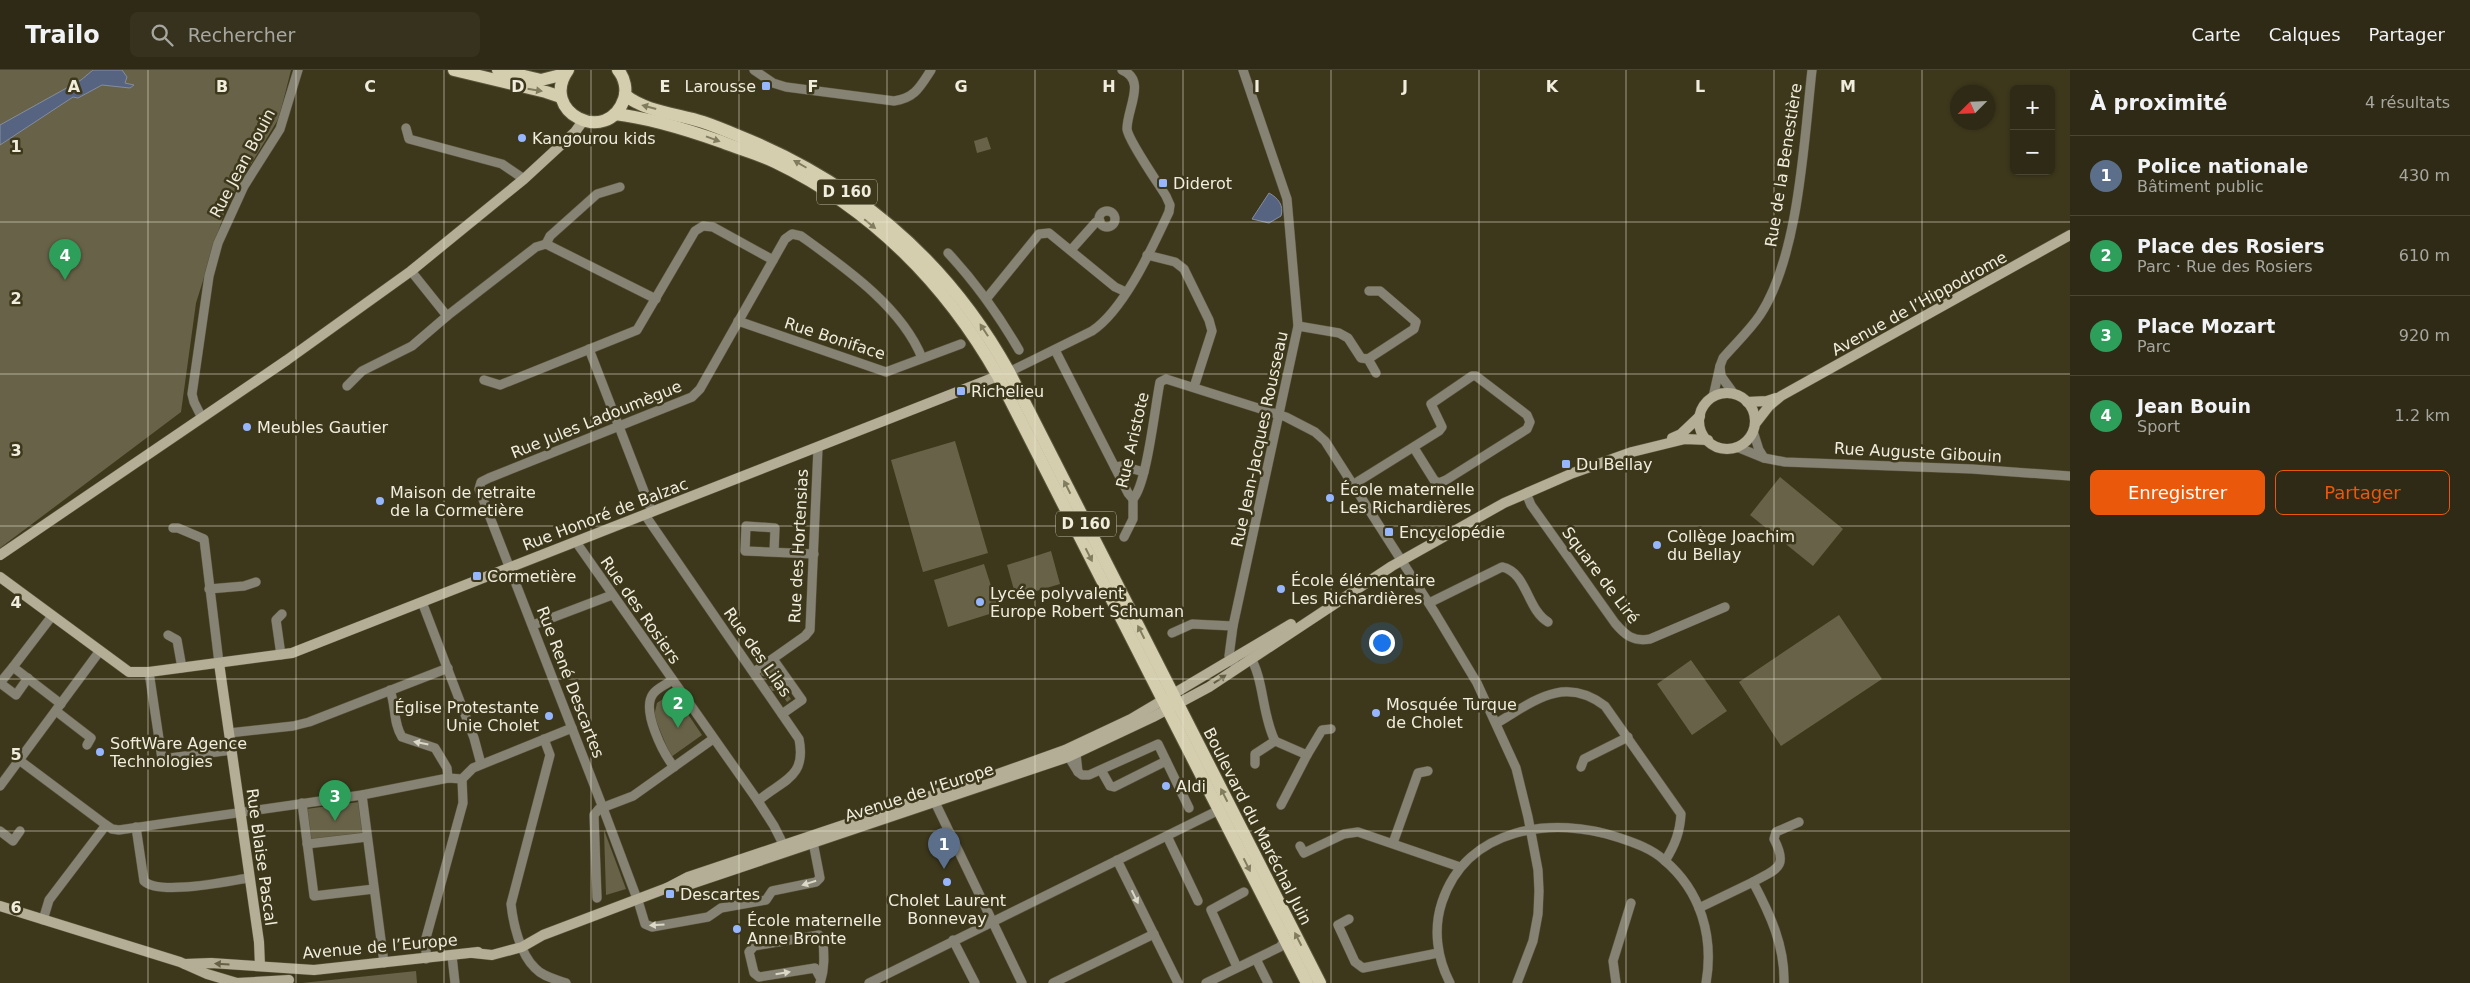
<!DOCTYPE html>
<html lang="fr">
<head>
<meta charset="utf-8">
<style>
  :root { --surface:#2e2a15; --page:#36321e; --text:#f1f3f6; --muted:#a7a7a0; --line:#494634; --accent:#ea580c }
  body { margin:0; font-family:"DejaVu Sans",sans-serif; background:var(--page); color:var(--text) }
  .controls { position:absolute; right:15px; top:15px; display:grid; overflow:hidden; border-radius:8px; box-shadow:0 1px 4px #0004 }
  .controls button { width:45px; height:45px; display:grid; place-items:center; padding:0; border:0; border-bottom:1px solid var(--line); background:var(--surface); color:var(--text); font:25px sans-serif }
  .compass { position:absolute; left:1950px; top:15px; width:45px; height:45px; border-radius:50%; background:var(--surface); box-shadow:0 1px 4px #0004; rotate:246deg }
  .you { position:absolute; left:1381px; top:572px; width:18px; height:18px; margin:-12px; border:4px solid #fff; border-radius:50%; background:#1a73e8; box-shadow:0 0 0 8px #1a73e833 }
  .badge { display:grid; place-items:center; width:32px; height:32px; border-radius:50%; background:var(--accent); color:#fff; font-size:16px; font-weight:700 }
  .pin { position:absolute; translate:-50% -41px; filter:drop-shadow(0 1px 2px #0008) }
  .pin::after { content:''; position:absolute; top:26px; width:18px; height:15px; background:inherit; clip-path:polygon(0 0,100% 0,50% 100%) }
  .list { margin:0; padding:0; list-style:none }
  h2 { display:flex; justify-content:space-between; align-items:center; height:65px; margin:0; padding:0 20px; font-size:21px }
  h2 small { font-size:16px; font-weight:400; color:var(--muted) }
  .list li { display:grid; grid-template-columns:32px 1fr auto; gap:15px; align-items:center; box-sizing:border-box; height:80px; padding:0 20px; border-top:1px solid var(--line) }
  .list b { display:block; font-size:19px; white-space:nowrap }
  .list p { margin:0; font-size:16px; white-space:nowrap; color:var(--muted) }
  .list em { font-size:16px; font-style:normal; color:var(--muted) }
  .actions { display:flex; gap:10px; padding:15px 20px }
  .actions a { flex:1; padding:11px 0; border:1px solid var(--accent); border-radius:8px; text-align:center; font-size:18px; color:var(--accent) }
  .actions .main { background:var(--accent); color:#fff }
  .icon { flex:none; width:28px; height:28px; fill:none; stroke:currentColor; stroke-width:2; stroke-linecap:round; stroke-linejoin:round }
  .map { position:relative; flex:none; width:2070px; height:913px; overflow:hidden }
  header { display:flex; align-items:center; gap:30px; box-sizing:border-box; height:70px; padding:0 25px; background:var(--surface); border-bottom:1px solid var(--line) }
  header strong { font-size:24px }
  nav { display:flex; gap:28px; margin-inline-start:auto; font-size:18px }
  .search { width:350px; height:45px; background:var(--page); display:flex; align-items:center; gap:12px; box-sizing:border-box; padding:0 18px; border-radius:8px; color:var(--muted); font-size:19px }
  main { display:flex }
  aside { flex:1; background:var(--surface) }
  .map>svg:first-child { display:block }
</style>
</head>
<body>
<header>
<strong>Trailo</strong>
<div class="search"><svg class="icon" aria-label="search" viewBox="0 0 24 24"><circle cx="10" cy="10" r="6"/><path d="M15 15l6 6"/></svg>Rechercher</div>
<nav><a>Carte</a><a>Calques</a><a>Partager</a></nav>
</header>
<main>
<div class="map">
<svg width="2070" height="913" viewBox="0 0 2070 913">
  <rect width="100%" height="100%" fill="#3d381c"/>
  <!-- green -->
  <g fill="#686348">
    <path d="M0 0H291L279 48 227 134 196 233 181 342 0 478Z"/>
    <path d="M987 67 991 79 977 83 974 71Z"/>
    <path d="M955 371 988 483 923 502 891 390Z"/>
    <path d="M1780 407 1843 459 1813 496 1750 445Z"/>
    <path d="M1051 481 1060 514 1016 527 1007 495Z"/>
    <path d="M984 494 999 541 948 557 934 510Z"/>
    <path d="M1839 545 1882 609 1781 676 1739 612Z"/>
    <path d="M1691 590 1727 641 1692 665 1657 614Z"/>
    <path d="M773 594 779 602H772L779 612H786L789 617H782L791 629 787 632 779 620 772 621 769 616H775L769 607 762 606 760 604Z"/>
    <path d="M673 622 702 665 671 687 654 646 657 633Z"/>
    <path d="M359 732 363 764 311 771 306 739Z"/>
    <path d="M604 760 626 819 606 825Z"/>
    <path d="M416 901 417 913H302Z"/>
  </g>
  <!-- water -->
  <g fill="#566482" stroke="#848d9d">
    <path d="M93 0H122L127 7 125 13 134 15 130 18 102 15 78 28 73 27 0 75V55L81 10Z"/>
    <path d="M1269 123C1278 128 1284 135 1281 146L1269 153 1252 149Z"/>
  </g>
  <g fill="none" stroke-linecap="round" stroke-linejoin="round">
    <defs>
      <g id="street">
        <path d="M754 0 773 13 786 17 894 31C915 28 920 17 931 0"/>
        <path d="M406 58 409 69 502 94 524 109"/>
        <circle cx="1107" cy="149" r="8"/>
        <path d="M546 174 550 166 597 124 620 117"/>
        <path d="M1071 180 1096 152 1100 151"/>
        <path d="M948 183C976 213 998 244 1019 280"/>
        <path d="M1147 185 1175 192 1184 199 1209 250 1212 261 1194 317"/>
        <path d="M411 201 447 246 536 177 546 174 656 229"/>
        <path d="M987 228 1039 164 1049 163 1115 217 1126 222"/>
        <path d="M738 251 886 302 961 274"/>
        <path d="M1298 256 1339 263 1348 268 1361 288 1368 289 1376 303"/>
        <path d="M589 279 652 442"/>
        <path d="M1055 280 1128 423 1133 429"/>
        <path d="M1368 289 1414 259 1416 252 1380 221H1369"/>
        <path d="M1720 296 1723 288C1735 274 1750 260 1760 245 1799 186 1804 70 1812 0"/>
        <path d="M1009 302 1092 261C1124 240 1152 178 1169 142L1170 135 1166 126C1158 113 1128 70 1127 59 1127 38 1147 10 1122 0"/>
        <path d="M484 310 500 315 637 260 695 161 703 156 713 157 773 190"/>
        <path d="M347 316 362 301 412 276 447 246"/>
        <path d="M1713 327 1720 296 1721 306 1734 324"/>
        <path d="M201 346 194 332 192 324 209 206 218 173 244 116 280 59 298 0"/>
        <path d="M1737 377 1764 388 1759 380 1753 361"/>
        <path d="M1764 388 1785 392 1972 399 2070 406"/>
        <path d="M1115 397 1122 396 1144 402"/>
        <path d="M1354 414 1439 361 1442 357 1431 334 1472 306H1476L1527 345 1530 352 1527 359 1446 410 1439 413 1434 410 1414 378"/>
        <path d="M1526 423 1531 435 1615 553C1625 565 1633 572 1650 569L1725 537"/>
        <path d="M645 445 799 669C807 708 782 710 758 731"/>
        <path d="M173 458H178L204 469 219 593"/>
        <path d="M1124 467 1133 449V429C1147 414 1155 336 1160 312L1166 309 1286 347 1315 362 1325 371 1435 543 1477 613 1516 698 1528 747 1538 800 1539 821 1538 844 1533 871 1517 913"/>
        <path d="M576 472 758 731 774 756 783 774"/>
        <path d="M774 482 775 458 746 456 745 481 814 484"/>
        <path d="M209 519 244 516 256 512"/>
        <path d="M422 532 474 668 481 694"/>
        <path d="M1429 533 1502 497C1527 502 1527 540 1548 552"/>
        <path d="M52 546 13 597 61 634"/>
        <path d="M533 555 612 525"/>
        <path d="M1172 563 1192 554 1233 556"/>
        <path d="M168 565 177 570 182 598"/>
        <path d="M1248 583C1265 609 1261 643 1275 671L1255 684V694"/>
        <path d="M281 585 276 550 282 544"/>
        <path d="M773 589 802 630 782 644"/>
        <path d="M13 597 0 613 16 625 28 608"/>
        <path d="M1237 598 1229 586 1233 556 1298 256 1287 129 1243 0"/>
        <path d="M149 602 162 689 232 680"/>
        <path d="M754 602 805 566 810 560 818 378"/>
        <path d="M672 610C666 615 657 618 653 624 641 640 663 683 674 697"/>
        <path d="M390 620C396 636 393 653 402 667L435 678 447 698 448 708"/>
        <path d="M56 641 91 668 87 675"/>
        <path d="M1497 653C1534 631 1564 605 1605 636L1681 744C1680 762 1675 775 1665 791"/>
        <path d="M229 663 293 656 309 652 448 598"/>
        <path d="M544 669 550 685 511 834C513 853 520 884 535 898 543 907 556 909 566 913"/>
        <path d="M1275 671 1307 685 1281 735"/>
        <path d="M1070 683 1067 684 1078 702 1076 684"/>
        <path d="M1307 685 1322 660 1331 659"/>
        <path d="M19 690 106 755 112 759 119 760 362 725 448 708 462 709"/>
        <path d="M1581 697 1584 689 1628 667"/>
        <path d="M1101 700 1110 716 1114 717 1166 691"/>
        <path d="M1078 702 1082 705H1089L1158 674 1189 738"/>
        <path d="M462 709 473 698 572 658"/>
        <path d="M0 716 99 582"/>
        <path d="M362 725 384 893"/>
        <path d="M932 726 1022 913"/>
        <path d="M302 733 314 826 374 819"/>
        <path d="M136 757 144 811C159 826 228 811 249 808"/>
        <path d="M0 761 13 771 20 761"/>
        <path d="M1167 766 1198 831"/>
        <path d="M813 772 820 808 816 812 772 821 766 830 721 838 708 847 652 857 645 854 639 834 603 738 479 419 481 412 489 408 692 327 700 319 785 169 792 164 801 166C844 197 902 237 922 288"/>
        <path d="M1393 773 1418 703 1428 701"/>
        <path d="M307 774 367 767"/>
        <path d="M1300 776 1304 783 1344 764 1358 762 1460 797"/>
        <path d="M1117 790 1178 913"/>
        <path d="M1753 812C1776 799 1789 798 1774 769L1776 762 1799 752"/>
        <path d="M597 828 594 745 599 739 633 726 713 669"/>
        <path d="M1699 838 1753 812C1770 844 1785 876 1784 913"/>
        <path d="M1349 849 1338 855 1355 892 1363 898 1438 883"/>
        <path d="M43 850 49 830 106 755"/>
        <path d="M953 870 975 913"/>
        <path d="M452 886 455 913"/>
        <path d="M426 889V868L463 733 462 709"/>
        <path d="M1256 889 1268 913"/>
        <path d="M1237 897 1211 840 1244 822"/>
        <path d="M820 913C825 899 824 885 823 870L819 865 754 876 749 882 754 903 759 907 815 898 821 909"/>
        <path d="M869 913 1219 740"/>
        <path d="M1053 913 1154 864"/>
        <path d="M1206 913 1280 877 1285 870"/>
        <path d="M1450 913C1437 888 1433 859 1442 832 1467 757 1553 745 1620 768 1635 773 1652 779 1664 790 1701 821 1714 867 1706 913"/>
        <path d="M1616 913 1613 891 1631 833"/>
      </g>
      <g id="secondary">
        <circle cx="1727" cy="351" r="28"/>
        <path d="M1747 332 1767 331 1776 328"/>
        <path d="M1755 354 1769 336 1781 326 2070 165"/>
        <path d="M1672 368 1681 364 1700 346"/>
        <path d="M0 485 287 290 411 201 524 109 575 62 583 51"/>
        <path d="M0 507 129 602H149L292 583 1003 304"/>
        <path d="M219 593 259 872 260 896"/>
        <path d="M995 705 1065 680 1131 649 1291 554"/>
        <path d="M667 818 691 814 1068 687 1153 647 1209 617 1392 496 1504 433 1573 403 1632 382 1685 369 1708 370"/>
        <path d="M0 836 180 892 207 904 237 913"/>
        <path d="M473 883 492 885 522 877 543 865 667 818 688 807 972 712"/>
        <path d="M185 894 211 893 314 900 478 882"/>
        <path d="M237 913 289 910"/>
      </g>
      <g id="primary">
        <path d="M454 0 546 22 561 27"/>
        <path d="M498 0 541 10 565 4"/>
        <path d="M568 0C538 42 608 77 624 29 627 20 625 8 618 0"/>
        <path d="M625 25C646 42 679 44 703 52 715 56 727 61 739 66 856 113 947 190 1009 302L1320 913"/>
        <path d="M615 44C651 48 688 60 722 72 739 79 758 84 775 92 871 138 946 214 998 306L1307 913"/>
      </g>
    </defs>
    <!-- street casing -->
    <use href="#street" stroke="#5a553b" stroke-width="10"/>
    <!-- secondary casing -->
    <use href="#secondary" stroke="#5a553b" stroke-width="11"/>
    <!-- primary casing -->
    <use href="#primary" stroke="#5a553b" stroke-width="14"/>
    <!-- street -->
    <use href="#street" stroke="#868374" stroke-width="9"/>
    <!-- secondary -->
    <use href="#secondary" stroke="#b3ae95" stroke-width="10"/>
    <!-- primary -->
    <use href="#primary" stroke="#d5ceae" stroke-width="12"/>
  </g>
  <!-- one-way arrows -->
  <defs><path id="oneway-solid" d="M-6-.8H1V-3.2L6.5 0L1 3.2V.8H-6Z" transform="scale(1.25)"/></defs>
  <g fill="#817c5e">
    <use href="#oneway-solid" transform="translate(535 20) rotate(9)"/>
    <use href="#oneway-solid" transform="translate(649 37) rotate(-165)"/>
    <use href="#oneway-solid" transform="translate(713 69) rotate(20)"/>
    <use href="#oneway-solid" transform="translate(800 94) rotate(-150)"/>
    <use href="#oneway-solid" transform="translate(870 154) rotate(39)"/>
    <use href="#oneway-solid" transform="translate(984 260) rotate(-123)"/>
    <use href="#oneway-solid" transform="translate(1067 417) rotate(-117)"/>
    <use href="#oneway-solid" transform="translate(1089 485) rotate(63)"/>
    <use href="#oneway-solid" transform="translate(1141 562) rotate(-117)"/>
    <use href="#oneway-solid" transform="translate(1224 725) rotate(-117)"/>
    <use href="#oneway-solid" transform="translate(1247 795) rotate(63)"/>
    <use href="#oneway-solid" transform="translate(1298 869) rotate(-117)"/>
  </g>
  <g fill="#666146">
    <use href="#oneway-solid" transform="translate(1220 609) rotate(-34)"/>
    <use href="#oneway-solid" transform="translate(222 894) rotate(-177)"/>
  </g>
  <g fill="#dbd8c8">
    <use href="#oneway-solid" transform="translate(421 673) rotate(-169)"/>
    <use href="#oneway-solid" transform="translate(809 813) rotate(163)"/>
    <use href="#oneway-solid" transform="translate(1135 827) rotate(64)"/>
    <use href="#oneway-solid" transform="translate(657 855) rotate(176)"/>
    <use href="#oneway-solid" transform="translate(783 903) rotate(-9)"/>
  </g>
  <!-- grid -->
  <path fill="none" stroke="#f0eddd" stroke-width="1" stroke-opacity="0.55" d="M148 0V913M296 0V913M444 0V913M591 0V913M739 0V913M887 0V913M1035 0V913M1183 0V913M1331 0V913M1479 0V913M1626 0V913M1774 0V913M1922 0V913M0 152H2070M0 304H2070M0 456H2070M0 609H2070M0 761H2070"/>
  <!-- markers -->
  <g fill="#96b6fd" stroke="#3d381c" stroke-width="2">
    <rect x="761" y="11" width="10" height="10" rx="2.5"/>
    <circle cx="522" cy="68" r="5"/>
    <rect x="1158" y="108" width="10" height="10" rx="2.5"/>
    <rect x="956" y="316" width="10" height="10" rx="2.5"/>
    <circle cx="247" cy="357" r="5"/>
    <rect x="1561" y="389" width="10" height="10" rx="2.5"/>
    <circle cx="1330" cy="428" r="5"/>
    <circle cx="380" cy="431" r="5"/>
    <rect x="1384" y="457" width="10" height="10" rx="2.5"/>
    <circle cx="1657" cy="475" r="5"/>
    <rect x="472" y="501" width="10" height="10" rx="2.5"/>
    <circle cx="1281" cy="519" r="5"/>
    <circle cx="980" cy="532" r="5"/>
    <circle cx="1376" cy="643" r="5"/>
    <circle cx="549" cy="646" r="5"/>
    <circle cx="100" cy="682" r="5"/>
    <circle cx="1166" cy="716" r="5"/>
    <circle cx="947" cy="812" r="5"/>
    <rect x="665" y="819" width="10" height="10" rx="2.5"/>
    <circle cx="737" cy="859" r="5"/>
  </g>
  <g text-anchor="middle" stroke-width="5" stroke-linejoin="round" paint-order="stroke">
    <!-- shield labels -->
    <g fill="#3d381c" stroke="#bab7a3" stroke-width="1">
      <rect x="817" y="109.5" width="60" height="25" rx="4"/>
      <rect x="1056" y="441.5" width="60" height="25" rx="4"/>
    </g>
    <g font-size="15" font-weight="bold" fill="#f0eddd">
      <text x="847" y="127">D 160</text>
      <text x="1086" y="459">D 160</text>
    </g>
    <!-- poi labels -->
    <g font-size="16" fill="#f0eddd" stroke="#3d381c" text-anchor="start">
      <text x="756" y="22" text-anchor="end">Larousse</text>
      <text x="532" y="74">Kangourou kids</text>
      <text x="1173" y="119">Diderot</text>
      <text x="971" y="327">Richelieu</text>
      <text x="257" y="363">Meubles Gautier</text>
      <text x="1576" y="400">Du Bellay</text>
      <text x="1340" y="425">École maternelle<tspan x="1340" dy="18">Les Richardières</tspan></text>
      <text x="390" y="428">Maison de retraite<tspan x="390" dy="18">de la Cormetière</tspan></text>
      <text x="1399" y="468">Encyclopédie</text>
      <text x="1667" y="472">Collège Joachim<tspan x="1667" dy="18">du Bellay</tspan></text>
      <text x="487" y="512">Cormetière</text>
      <text x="1291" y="516">École élémentaire<tspan x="1291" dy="18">Les Richardières</tspan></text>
      <text x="990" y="529">Lycée polyvalent<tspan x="990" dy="18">Europe Robert Schuman</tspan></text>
      <text x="1386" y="640">Mosquée Turque<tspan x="1386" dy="18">de Cholet</tspan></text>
      <text x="539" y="643" text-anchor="end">Église Protestante<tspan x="539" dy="18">Unie Cholet</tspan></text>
      <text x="110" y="679">SoftWare Agence<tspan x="110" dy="18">Technologies</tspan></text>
      <text x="1176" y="722">Aldi</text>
      <text x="680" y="830">Descartes</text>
      <text x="947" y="836" text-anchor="middle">Cholet Laurent<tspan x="947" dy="18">Bonnevay</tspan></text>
      <text x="747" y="856">École maternelle<tspan x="747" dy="18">Anne Bronte</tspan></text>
    </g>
    <!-- street labels -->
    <g font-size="16" fill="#f0eddd" stroke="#3d381c">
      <text transform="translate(242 93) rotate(-62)" y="6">Rue Jean Bouin</text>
      <text transform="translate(1783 95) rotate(-81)" y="6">Rue de la Benestière</text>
      <text transform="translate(1919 233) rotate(-29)" y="6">Avenue de l’Hippodrome</text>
      <text transform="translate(835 268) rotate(18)" y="6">Rue Boniface</text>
      <text transform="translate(596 349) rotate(-22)" y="6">Rue Jules Ladoumègue</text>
      <text transform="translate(1259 369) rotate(-78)" y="6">Rue Jean-Jacques Rousseau</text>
      <text transform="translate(1132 370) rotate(-77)" y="6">Rue Aristote</text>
      <text transform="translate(1918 382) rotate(3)" y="6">Rue Auguste Gibouin</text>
      <text transform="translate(605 444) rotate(-21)" y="6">Rue Honoré de Balzac</text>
      <text transform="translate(798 476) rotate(-87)" y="6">Rue des Hortensias</text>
      <text transform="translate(1601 505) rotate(53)" y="6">Square de Liré</text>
      <text transform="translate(641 540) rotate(55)" y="6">Rue des Rosiers</text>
      <text transform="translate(758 582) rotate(55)" y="6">Rue des Lilas</text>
      <text transform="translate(571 612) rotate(69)" y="6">Rue René Descartes</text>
      <text transform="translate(919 722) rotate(-18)" y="6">Avenue de l’Europe</text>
      <text transform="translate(1258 756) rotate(63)" y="6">Boulevard du Maréchal Juin</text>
      <text transform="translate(262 787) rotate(82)" y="6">Rue Blaise Pascal</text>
      <text transform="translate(380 876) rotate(-5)" y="6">Avenue de l’Europe</text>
    </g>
  </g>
  <g font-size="16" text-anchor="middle" font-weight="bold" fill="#f0eddd" stroke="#3d381c" stroke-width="5" stroke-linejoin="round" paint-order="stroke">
    <text x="74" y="22">A</text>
    <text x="222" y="22">B</text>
    <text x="370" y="22">C</text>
    <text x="518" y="22">D</text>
    <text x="665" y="22">E</text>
    <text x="813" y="22">F</text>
    <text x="961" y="22">G</text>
    <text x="1109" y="22">H</text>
    <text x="1257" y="22">I</text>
    <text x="1405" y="22">J</text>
    <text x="1552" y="22">K</text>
    <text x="1700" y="22">L</text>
    <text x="1848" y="22">M</text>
    <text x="16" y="82">1</text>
    <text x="16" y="234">2</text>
    <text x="16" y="386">3</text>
    <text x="16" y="538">4</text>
    <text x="16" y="690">5</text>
    <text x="16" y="843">6</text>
  </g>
</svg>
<div class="controls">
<button>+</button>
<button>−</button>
</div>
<svg class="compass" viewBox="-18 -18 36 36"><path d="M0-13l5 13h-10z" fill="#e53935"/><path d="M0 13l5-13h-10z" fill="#a7a7a0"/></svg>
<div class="you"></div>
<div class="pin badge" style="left:944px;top:799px;background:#5c6f8a">1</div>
<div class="pin badge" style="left:678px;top:658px;background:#2e9e5b">2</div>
<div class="pin badge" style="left:335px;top:751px;background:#2e9e5b">3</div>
<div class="pin badge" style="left:65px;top:210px;background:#2e9e5b">4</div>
</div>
<aside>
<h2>À proximité<small>4 résultats</small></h2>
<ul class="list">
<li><span class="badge" style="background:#5c6f8a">1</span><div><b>Police nationale</b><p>Bâtiment public</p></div><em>430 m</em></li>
<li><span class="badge" style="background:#2e9e5b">2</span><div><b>Place des Rosiers</b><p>Parc · Rue des Rosiers</p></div><em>610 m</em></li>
<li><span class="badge" style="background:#2e9e5b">3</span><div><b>Place Mozart</b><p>Parc</p></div><em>920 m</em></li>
<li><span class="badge" style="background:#2e9e5b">4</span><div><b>Jean Bouin</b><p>Sport</p></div><em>1.2 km</em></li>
</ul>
<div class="actions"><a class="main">Enregistrer</a><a>Partager</a></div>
</aside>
</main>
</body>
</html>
